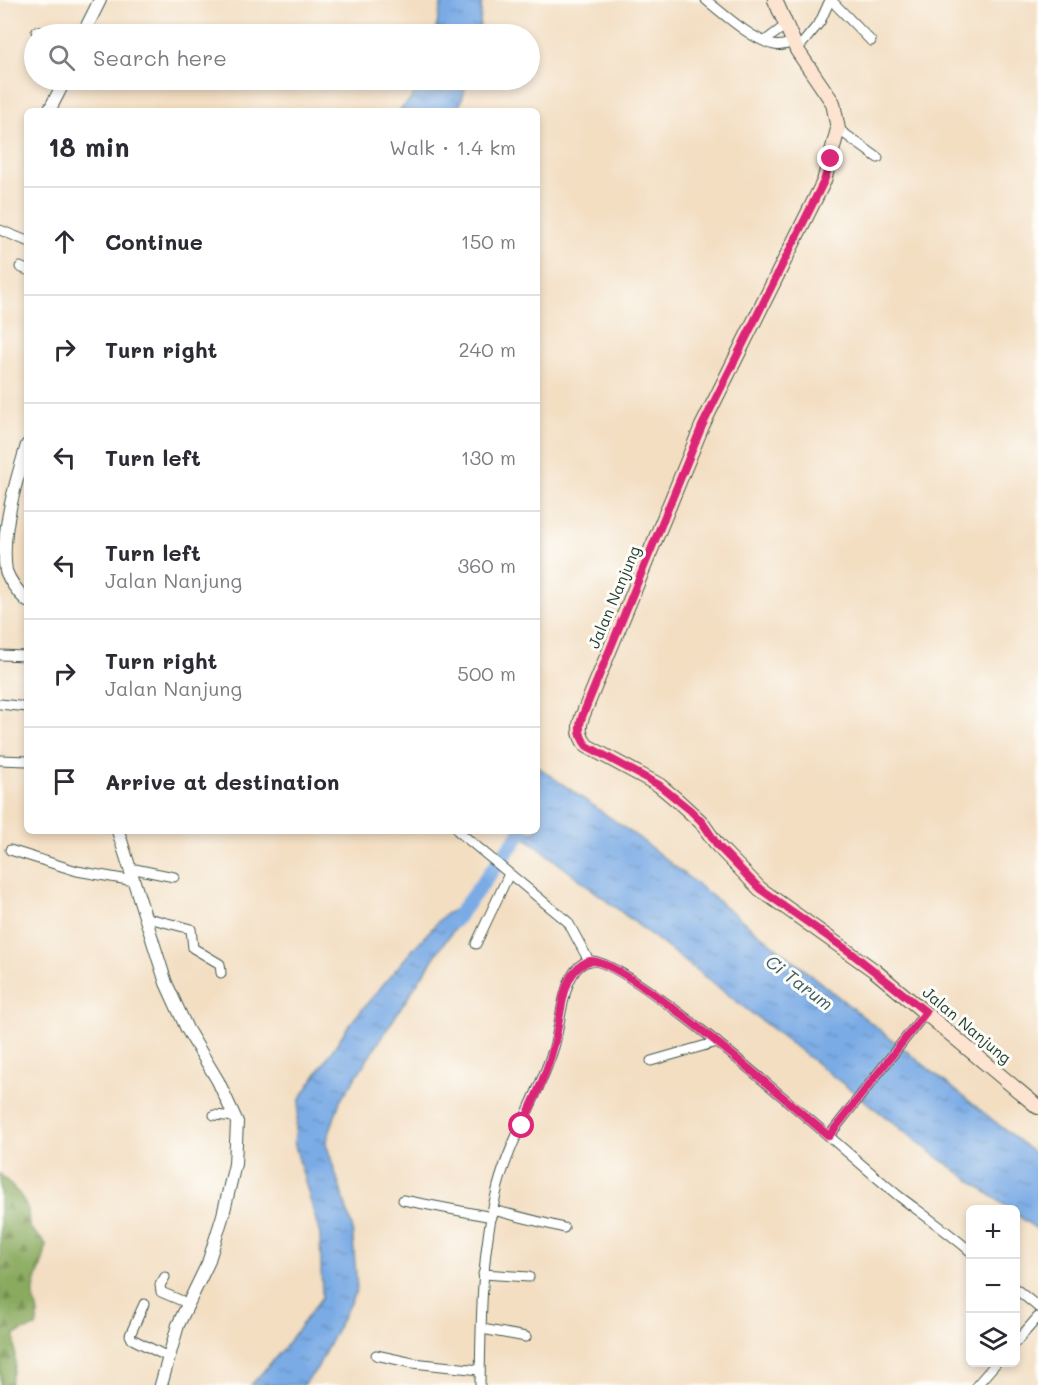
<!DOCTYPE html>
<html lang="en">
<head>
<meta charset="utf-8">
<style>
  :root { --surface:#fff; --page:#f2f2f3; --text:#2b2b33; --muted:#7c7c81; --line:#e1e1e2 }
  body { margin:0; font-family:Mali,sans-serif; background:var(--page); color:var(--text) }
  .controls { position:absolute; right:18px; bottom:18px; display:grid; overflow:hidden; border-radius:9px; box-shadow:0 3px 9px #0003 }
  .controls button { width:54px; height:54px; display:grid; place-items:center; padding:0; border:0; border-bottom:2px solid var(--line); background:var(--surface); color:var(--text); font:30px sans-serif }
  .stop { position:absolute; width:18px; height:18px; margin:-14px; border:4px solid #db2777; border-radius:50%; background:#fff }
  .stop.end { background:#db2777; border-color:#fff; box-shadow:0 2px 6px #0008 }
  .list { margin:0; padding:0; list-style:none }
  h2 { display:flex; justify-content:space-between; align-items:center; height:78px; margin:0; padding:0 24px; font-size:26px }
  h2 small { font-size:20px; font-weight:400; color:var(--muted) }
  .list li { display:grid; grid-template-columns:39px 1fr auto; gap:18px; align-items:center; box-sizing:border-box; height:108px; padding:0 24px; border-top:2px solid var(--line) }
  .list b { display:block; font-size:22px; white-space:nowrap }
  .list p { margin:0; font-size:20px; white-space:nowrap; color:var(--muted) }
  .list em { font-size:20px; font-style:normal; color:var(--muted) }
  .icon { flex:none; width:33px; height:33px; fill:none; stroke:currentColor; stroke-width:2; stroke-linecap:round; stroke-linejoin:round }
  .map { position:relative; flex:none; width:1038px; height:1385px; overflow:hidden }
  .search { position:absolute; background:var(--surface); box-shadow:0 3px 9px #0003; left:24px; top:24px; width:516px; height:66px; display:flex; align-items:center; gap:15px; box-sizing:border-box; padding:0 21px; border-radius:33px; color:var(--muted); font-size:22px }
  .panel { position:absolute; background:var(--surface); box-shadow:0 3px 9px #0003; left:24px; top:108px; width:516px; height:726px; border-radius:9px }
  .map>svg:first-child { display:block }
</style>
</head>
<body>
<div class="map">
<svg width="1038" height="1385" viewBox="0 0 1038 1385">
  <defs>
    <pattern id="forest-firs" width="22" height="20" patternUnits="userSpaceOnUse" patternTransform="scale(1.5)"><rect width="22" height="20" fill="#8aaa5e"/><path d="M5 1l3.5 6h-7zM16 11l3.5 6h-7z" fill="#708c4e"/></pattern>
    <pattern id="water-ripples" width="26" height="14" patternUnits="userSpaceOnUse" patternTransform="scale(1.5)"><rect width="26" height="14" fill="#7aabe5"/><path d="M2 4q2-2 4 0t4 0M15 11q2-2 4 0t4 0" fill="none" stroke="#638cba"/></pattern>
  </defs>
  <rect width="100%" height="100%" fill="#fdfcf7"/>
  <filter id="ink" filterUnits="userSpaceOnUse"><feTurbulence type="fractalNoise" baseFrequency=".0167" numOctaves="2"/><feDisplacementMap in="SourceGraphic" scale="12" xChannelSelector="R" yChannelSelector="G"/><feConvolveMatrix kernelMatrix="1 2 1 2 8 2 1 2 1" color-interpolation-filters="sRGB"/></filter>
  <filter id="wash" filterUnits="userSpaceOnUse"><feTurbulence type="fractalNoise" baseFrequency=".008" numOctaves="4" result="noise"/><feDisplacementMap in="SourceGraphic" scale="24" xChannelSelector="R" yChannelSelector="G"/><feGaussianBlur stdDeviation="1.35" result="paint"/><feColorMatrix in="noise" values="0 0 0 0 0 0 0 0 0 0 0 0 0 0 0 0 0 1.4 0 .05"/><feComposite in="paint" operator="in"/></filter>
  <g filter="url(#wash)">
    <rect width="100%" height="100%" fill="#f3dec2"/>
    <!-- forest -->
    <path fill="url(#forest-firs)" stroke="#547449" stroke-width="1.5" d="M0 1174 20 1195 28 1210 29 1227 46 1244C46 1260 36 1274 34 1290 32 1304 42 1309 36 1327L22 1331 15 1335V1365L10 1383 12 1385H0Z"/>
    <!-- water -->
    <g fill="url(#water-ripples)" stroke="#4c748c" stroke-width="1.5">
      <path d="M442 0H482L479 34H435Z"/>
      <path d="M419 80H468L458 111H399L412 98Z"/>
      <path d="M537 766 639 838 1038 1156V1230L1016 1214V1210L1010 1209 936 1156 517 831H537Z"/>
      <path d="M465 904 468 911 441 947 340 1101 326 1143 352 1226 357 1289 317 1368 304 1385H251L285 1347 322 1297 320 1235 294 1142 300 1099 349 1025 414 948 444 915Z"/>
    </g>
    <g fill="none" stroke-linecap="round" stroke-linejoin="round">
      <!-- river -->
      <path stroke="#7aabe5" stroke-width="15" d="M454 921 522 831"/>
    </g>
  </g>
  <g filter="url(#ink)">
    <g fill="none" stroke-linecap="round" stroke-linejoin="round">
      <defs>
        <g id="minor">
          <path d="M706 0C725 15 751 39 774 45 781 47 787 44 793 42"/>
          <path d="M831 0 871 41"/>
          <path d="M36 31 48 34"/>
          <path d="M765 41 786 25"/>
          <path d="M797 50 820 22 830 0"/>
          <path d="M838 129 878 158"/>
          <path d="M0 230 27 241"/>
          <path d="M20 267 27 270"/>
          <path d="M0 655 27 656"/>
          <path d="M0 704 27 707"/>
          <path d="M0 760 27 761"/>
          <path d="M458 831 568 922 589 961"/>
          <path d="M10 850 77 871 134 881"/>
          <path d="M130 868 174 877"/>
          <path d="M144 917 191 929 193 948 220 964 221 973"/>
          <path d="M476 944 509 874"/>
          <path d="M651 1061 717 1042"/>
          <path d="M214 1115 236 1117"/>
          <path d="M829 1136 926 1012"/>
          <path d="M403 1200 492 1217"/>
          <path d="M493 1210 564 1228"/>
          <path d="M483 1274 529 1277"/>
          <path d="M165 1277 160 1285 161 1292 187 1303"/>
          <path d="M1016 1289 1038 1307"/>
          <path d="M144 1304 130 1335 132 1339 168 1357"/>
          <path d="M482 1329 526 1337"/>
          <path d="M1016 1342 1038 1317"/>
          <path d="M376 1355 413 1363 480 1370"/>
          <path d="M480 1385C481 1318 481 1251 498 1186 511 1138 539 1095 554 1047 561 1026 562 965 590 961 630 956 856 1162 900 1197 924 1215 948 1232 970 1251"/>
          <path d="M977 1385 997 1362"/>
        </g>
        <g id="tertiary">
          <path d="M83 34 100 0"/>
          <path d="M49 111 65 80"/>
          <path d="M27 445C16 481 0 534 6 571 10 582 19 593 27 601"/>
          <path d="M118 831 166 983 187 1029 218 1081 237 1122 235 1164 223 1215 208 1263 178 1325 161 1385"/>
        </g>
        <path id="secondary" d="M775 0 797 50 833 103 838 129 824 181 702 426 582 717C578 728 579 737 587 746L659 785 677 800 701 822 718 846 760 889 875 971 1038 1107"/>
      </defs>
      <!-- minor casing -->
      <use href="#minor" stroke="#3f5549" stroke-width="11"/>
      <!-- tertiary casing -->
      <use href="#tertiary" stroke="#3f5549" stroke-width="14"/>
      <!-- secondary casing -->
      <use href="#secondary" stroke="#3f5549" stroke-width="16"/>
      <!-- minor -->
      <use href="#minor" stroke="#fff" stroke-width="9"/>
      <!-- tertiary -->
      <use href="#tertiary" stroke="#fff" stroke-width="12"/>
      <!-- secondary -->
      <use href="#secondary" stroke="#fde4d1" stroke-width="14"/>
    </g>
  </g>
  <g fill="none" stroke-linecap="round" stroke-linejoin="round" filter="url(#ink)">
    <!-- route -->
    <path stroke="#db2777" stroke-width="8" d="M522 1126C534 1100 547 1073 554 1045 560 1025 561 986 575 971 578 967 585 962 590 961 625 957 793 1107 829 1136L926 1012 850 952 760 889 718 846 702 822 690 810 659 785 587 746C579 737 578 728 582 717L702 426 824 181 831 159"/>
  </g>
  <g text-anchor="middle" stroke-width="6" stroke-linejoin="round" paint-order="stroke">
    <!-- street labels -->
    <g font-size="16" fill="#1f3d34" stroke="#fdfcf7">
      <text transform="translate(614 597) rotate(-67)" y="6">Jalan Nanjung</text>
      <text transform="translate(967 1025) rotate(40)" y="6">Jalan Nanjung</text>
    </g>
    <!-- water labels -->
    <g font-size="18" font-style="italic" fill="#3a5e69" stroke="#fdfcf7">
      <text transform="translate(799 983) rotate(37)" y="6">Ci Tarum</text>
    </g>
  </g>
</svg>
<div class="controls">
<button>+</button>
<button>−</button>
<button><svg class="icon" aria-label="layers" viewBox="0 0 24 24"><path d="M12 4l9 5-9 5-9-5zM3 14l9 5 9-5"/></svg></button>
</div>
<div class="stop" style="left:522px;top:1126px"></div>
<div class="stop end" style="left:831px;top:159px"></div>
<div class="search"><svg class="icon" aria-label="search" viewBox="0 0 24 24"><circle cx="10" cy="10" r="6"/><path d="M15 15l6 6"/></svg>Search here</div>
<section class="panel">
<h2>18 min<small>Walk · 1.4 km</small></h2>
<ul class="list">
<li><svg class="icon" aria-label="ahead" viewBox="0 0 24 24"><path d="M12 20V5M6 11l6-6 6 6"/></svg><div><b>Continue</b></div><em>150 m</em></li>
<li><svg class="icon" aria-label="right" viewBox="0 0 24 24"><path d="M7 20v-9h11M14 6l5 5-5 5"/></svg><div><b>Turn right</b></div><em>240 m</em></li>
<li><svg class="icon" aria-label="left" viewBox="0 0 24 24"><path d="M17 20v-9H6M10 6l-5 5 5 5"/></svg><div><b>Turn left</b></div><em>130 m</em></li>
<li><svg class="icon" aria-label="left" viewBox="0 0 24 24"><path d="M17 20v-9H6M10 6l-5 5 5 5"/></svg><div><b>Turn left</b><p>Jalan Nanjung</p></div><em>360 m</em></li>
<li><svg class="icon" aria-label="right" viewBox="0 0 24 24"><path d="M7 20v-9h11M14 6l5 5-5 5"/></svg><div><b>Turn right</b><p>Jalan Nanjung</p></div><em>500 m</em></li>
<li><svg class="icon" aria-label="arrive" viewBox="0 0 24 24"><path d="M6 21V4h12l-3 4 3 4H6"/></svg><div><b>Arrive at destination</b></div></li>
</ul>
</section>
</div>
</body>
</html>
